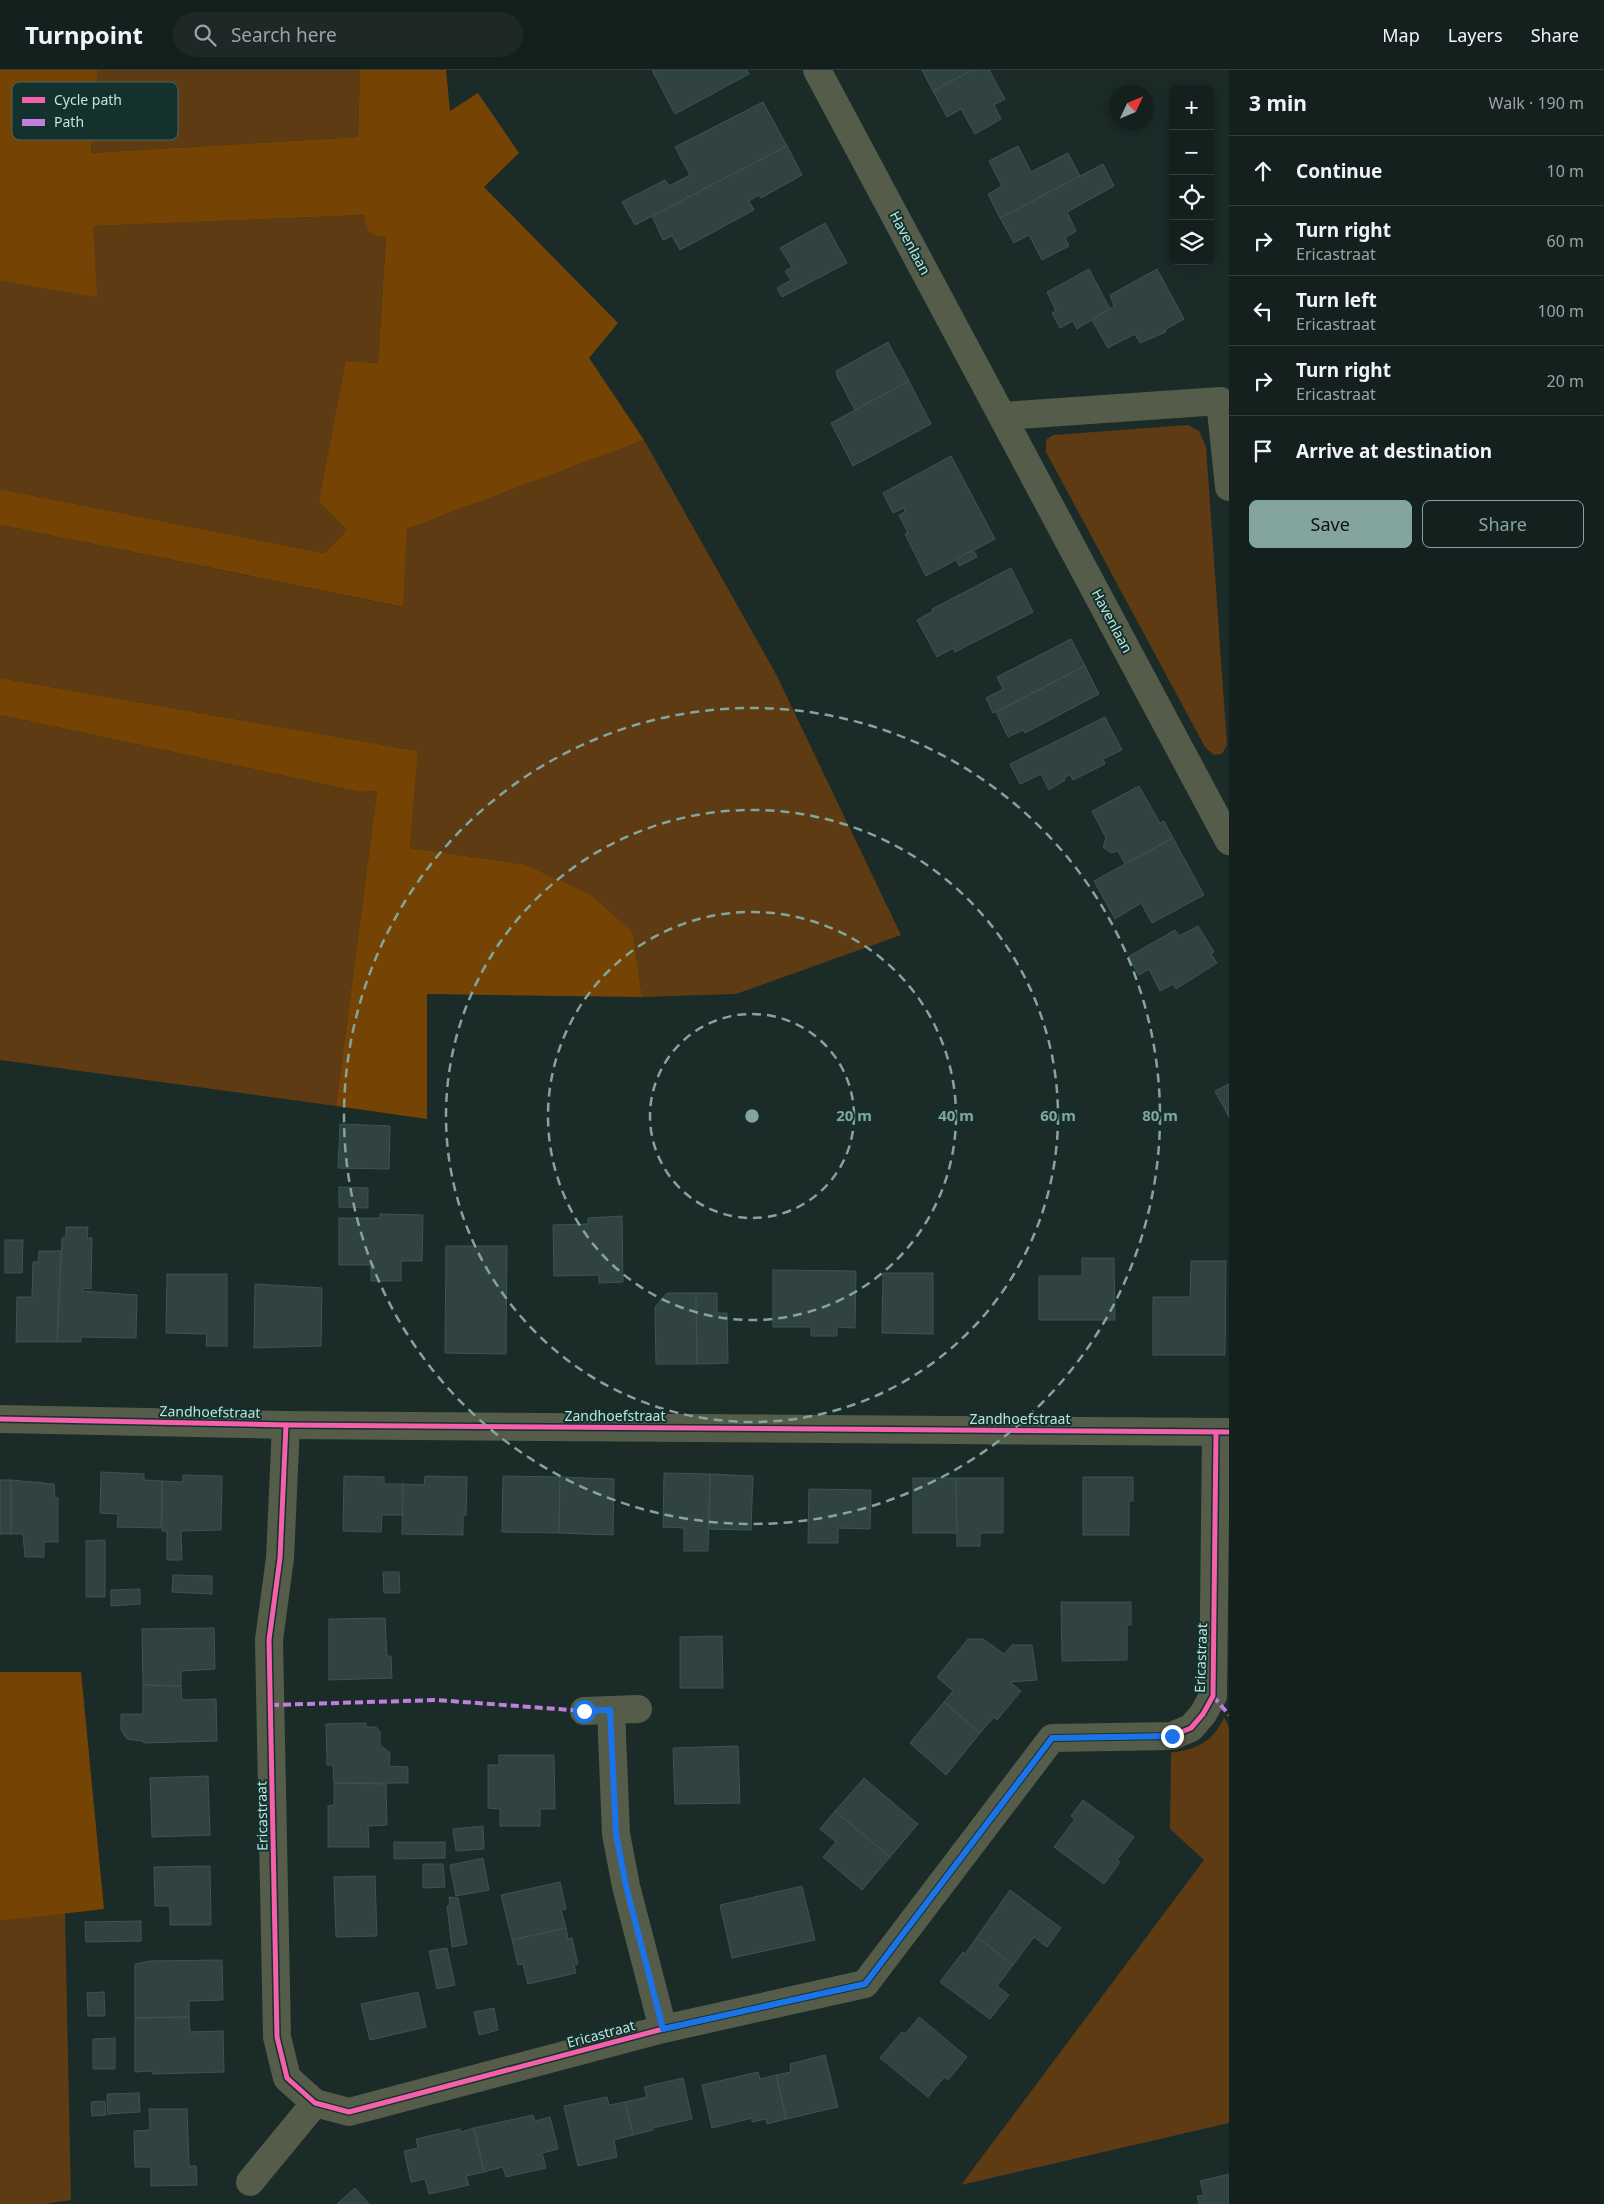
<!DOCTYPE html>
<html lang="en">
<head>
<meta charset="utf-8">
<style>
  :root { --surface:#14201e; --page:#1d2827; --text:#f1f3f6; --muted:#9da3a4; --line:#333e3c; --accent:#83a59e }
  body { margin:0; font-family:"Noto Sans",sans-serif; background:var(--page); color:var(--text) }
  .controls { position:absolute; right:15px; top:15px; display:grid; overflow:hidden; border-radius:8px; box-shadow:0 2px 12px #0003 }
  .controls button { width:45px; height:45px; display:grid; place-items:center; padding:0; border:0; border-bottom:1px solid var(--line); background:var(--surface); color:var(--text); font:25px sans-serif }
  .compass { position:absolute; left:1109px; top:15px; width:45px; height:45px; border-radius:50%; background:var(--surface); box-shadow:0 2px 12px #0003; rotate:46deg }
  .stop { position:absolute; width:15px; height:15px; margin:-11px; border:4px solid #1a73e8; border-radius:50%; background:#fff }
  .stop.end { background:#1a73e8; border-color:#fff; box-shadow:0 1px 5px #0008 }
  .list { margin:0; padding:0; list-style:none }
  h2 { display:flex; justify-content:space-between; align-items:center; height:65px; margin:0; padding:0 20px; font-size:21px }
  h2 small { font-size:16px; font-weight:400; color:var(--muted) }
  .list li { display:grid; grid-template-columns:32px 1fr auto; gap:15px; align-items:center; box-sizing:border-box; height:70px; padding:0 20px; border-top:1px solid var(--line) }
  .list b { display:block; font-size:19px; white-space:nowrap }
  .list p { margin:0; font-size:16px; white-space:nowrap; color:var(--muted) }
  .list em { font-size:16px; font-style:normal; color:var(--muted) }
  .actions { display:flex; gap:10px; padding:15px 20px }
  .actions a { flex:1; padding:11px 0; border:1px solid var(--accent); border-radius:8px; text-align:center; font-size:18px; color:var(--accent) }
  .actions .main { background:var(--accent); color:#111 }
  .icon { flex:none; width:28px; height:28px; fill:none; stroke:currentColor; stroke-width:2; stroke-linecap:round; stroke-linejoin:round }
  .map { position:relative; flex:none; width:1229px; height:2134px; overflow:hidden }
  header { display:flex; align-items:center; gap:30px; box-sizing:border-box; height:70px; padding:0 25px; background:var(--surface); border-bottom:1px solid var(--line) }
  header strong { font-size:24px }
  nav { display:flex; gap:28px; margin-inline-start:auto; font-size:18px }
  .search { width:350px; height:45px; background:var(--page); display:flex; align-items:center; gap:12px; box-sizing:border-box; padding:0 18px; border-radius:28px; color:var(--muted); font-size:19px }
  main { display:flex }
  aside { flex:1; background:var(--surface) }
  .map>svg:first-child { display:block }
</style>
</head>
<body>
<header>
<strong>Turnpoint</strong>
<div class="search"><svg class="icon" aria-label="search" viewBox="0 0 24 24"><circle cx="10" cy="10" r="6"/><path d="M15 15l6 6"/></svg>Search here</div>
<nav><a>Map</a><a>Layers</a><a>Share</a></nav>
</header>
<main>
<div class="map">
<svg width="1229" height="2134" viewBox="0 0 1229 2134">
  <rect width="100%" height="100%" fill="#1a2b28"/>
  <!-- green -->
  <g fill="#5e3b12">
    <path d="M98 0H360L358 67 91 83Z"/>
    <path d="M364 145 377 166 386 167 378 293 346 291 347 460 324 483 0 419V211L96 226 92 156Z"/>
    <path d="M1188 355 1199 361 1206 377 1227 675 1222 684 1214 685 1205 677 1046 382V370L1053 365Z"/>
    <path d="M644 370 776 604 901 865 736 924 642 927 633 863 523 794 410 778 418 681 0 608V455L402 537 407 459Z"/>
    <path d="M0 645 360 722 377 721 336 1036 0 990Z"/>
    <path d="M1224 1647 1229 1657V2053L961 2115 1204 1790 1170 1759 1171 1682C1196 1681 1215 1670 1224 1647Z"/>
    <path d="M65 1843 71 2130 45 2134H0V1851Z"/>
  </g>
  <!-- forest -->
  <g fill="#754405">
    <path d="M0 0H98L91 83 358 67 360 0H446L450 41 478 23 519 83 484 117 618 253 589 288 644 370 407 459 403 537 0 455V419L324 483 347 460 319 431 346 291 378 293 386 167 377 166 368 161 364 145 93 156 97 227 0 211Z"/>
    <path d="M0 608 418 681 410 778 523 794 591 825 633 863 642 927 427 924V1049L336 1036 377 721 360 722 0 645Z"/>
    <path d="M0 1602H81L104 1839 0 1851Z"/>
  </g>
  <!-- building -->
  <g fill="#304342" stroke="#3a5555">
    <path d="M652 0H747L749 4 675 44Z"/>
    <path d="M922 0H973L933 21Z"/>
    <path d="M973 0H989L1005 29 994 35 1001 49 975 64 961 39 947 47 933 21Z"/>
    <path d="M763 32 787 76 635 155 622 132 665 110 669 116 690 105 675 77Z"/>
    <path d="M787 76 802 105 761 128 759 125 749 131 754 140 680 180 672 166 663 170 652 146Z"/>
    <path d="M1018 76 1031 102 1068 83 1080 106 1000 148 988 124 1002 116 989 91Z"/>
    <path d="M1103 94 1114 116 1067 142 1076 161 1065 168 1069 176 1042 190 1029 165 1014 173 1000 148Z"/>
    <path d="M825 153 847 193 782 227 777 218 791 210 785 201 792 197 780 178Z"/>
    <path d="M1089 199 1110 239 1077 259 1073 251 1060 258 1052 243 1056 241 1047 222Z"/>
    <path d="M1157 199 1184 249 1165 260 1166 262 1140 273 1135 264 1108 278 1092 250 1114 236 1110 225Z"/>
    <path d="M888 272 909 311 855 340 837 306 836 301Z"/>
    <path d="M909 311 931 354 853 396 831 353Z"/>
    <path d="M951 386 995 469 926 506 905 464 908 463 899 445 905 442 904 438 893 443 883 423Z"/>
    <path d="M973 480 977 487 959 496 956 489Z"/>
    <path d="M1011 498 1033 542 955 582 953 578 937 587 917 550 933 541 932 539Z"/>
    <path d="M1071 569 1085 596 993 643 986 628 1003 619 997 607Z"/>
    <path d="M1085 596 1099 624 1025 663 1023 660 1008 667 996 642Z"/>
    <path d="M1105 647 1122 680 1103 689 1105 694 1073 710 1070 705 1064 708 1065 710 1049 720 1041 704 1020 714 1010 694Z"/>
    <path d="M1139 716 1160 753 1164 751 1173 768 1125 794 1118 781 1111 783 1103 777 1106 768 1092 741Z"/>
    <path d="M1173 768 1204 825 1152 853 1141 833 1115 849 1094 811Z"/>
    <path d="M1198 856 1214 882 1211 884 1217 893 1176 919 1173 914 1160 921 1149 899 1139 905 1128 887 1175 860 1179 866Z"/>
    <path d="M1229 1014V1047L1215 1021Z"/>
    <path d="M340 1054 390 1056 389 1099 338 1098Z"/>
    <path d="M339 1117 368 1118V1138L339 1137Z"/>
    <path d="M380 1144 423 1145 422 1191H401V1211H371V1195H339V1148H380Z"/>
    <path d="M622 1146 623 1212 599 1213V1205L554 1206 553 1155 588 1154V1148Z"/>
    <path d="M66 1157H88L87 1168H92L91 1219 83 1218V1221L137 1225 136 1268 81 1267V1272H57L62 1168 66 1167Z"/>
    <path d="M5 1170H23L22 1203H5Z"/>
    <path d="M446 1176H507L506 1284 445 1283Z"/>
    <path d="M39 1181H61L57 1272H16L17 1227H32L33 1192H38Z"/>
    <path d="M1082 1188H1114L1115 1250H1039V1206H1082Z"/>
    <path d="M1191 1191H1226L1225 1285H1153V1227H1190Z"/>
    <path d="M773 1200 856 1201 855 1258 837 1257V1266H811V1257H773Z"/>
    <path d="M883 1203H933V1264L882 1263Z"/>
    <path d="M167 1204H227V1276H206L207 1264 166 1263Z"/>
    <path d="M255 1214 322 1218 321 1276 254 1278Z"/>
    <path d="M667 1223H696L697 1294H656L655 1237Z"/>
    <path d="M696 1223H717V1243H727L728 1293 697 1294Z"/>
    <path d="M101 1402 144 1404V1410L162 1411 161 1458 117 1457 118 1444 100 1443Z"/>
    <path d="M664 1403 710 1404 708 1481H684V1458L663 1457Z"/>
    <path d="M710 1404 753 1406 751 1460 709 1459Z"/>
    <path d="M183 1405 222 1406 221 1460 181 1461 182 1490H167V1461H162V1411L183 1412Z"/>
    <path d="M344 1406 384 1407V1414H403V1445H382L381 1462 343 1461Z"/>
    <path d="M425 1406 467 1407 466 1445 463 1446V1465L402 1464 403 1414 424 1415Z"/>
    <path d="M503 1406 560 1407 559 1463 502 1462Z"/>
    <path d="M560 1407 614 1409 613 1465 559 1463Z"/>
    <path d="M1083 1407H1133V1431H1129V1465H1083Z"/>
    <path d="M913 1408H956L957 1463H913Z"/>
    <path d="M956 1408H1003V1463H980V1476H957Z"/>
    <rect x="0" y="1410" width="11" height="54"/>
    <path d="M11 1410 54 1414 55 1428H58V1472H44V1487H25L23 1464H11Z"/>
    <path d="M809 1419 871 1420 870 1459 838 1458V1473H808Z"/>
    <path d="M105 1470V1527H86V1471Z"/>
    <path d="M383 1502H399L400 1523H384Z"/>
    <path d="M173 1505 212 1506V1524L172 1522Z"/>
    <path d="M140 1519V1534L111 1536V1520Z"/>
    <path d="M1061 1532H1131V1555H1127V1590L1062 1591Z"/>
    <path d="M385 1548 387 1586H391L392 1608 329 1610V1549Z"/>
    <path d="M214 1558 215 1599 181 1601V1616L143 1615 142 1559Z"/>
    <path d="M722 1566 723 1618H680V1567Z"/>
    <path d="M968 1569H983L1004 1584 1012 1575H1032L1037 1610 1010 1612 1021 1621 997 1650 994 1647 980 1663 944 1632 953 1621 937 1607Z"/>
    <path d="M143 1615 181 1616 182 1630 216 1629 217 1671 144 1673 143 1671 127 1669 121 1660V1644H143Z"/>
    <path d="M944 1632 980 1663 946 1705 910 1673Z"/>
    <path d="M366 1653V1657H376L380 1662V1675L390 1683 389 1696 408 1697V1713H334L333 1695H327L326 1654Z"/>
    <path d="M738 1676 740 1733 675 1734 673 1678Z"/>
    <path d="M499 1685H554L555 1739H540V1756H500V1739L488 1738V1695H499Z"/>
    <path d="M208 1706 210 1765 152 1767 150 1708Z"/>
    <path d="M864 1708 918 1754 890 1787 835 1741Z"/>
    <path d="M334 1713 386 1714 387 1755 368 1756 369 1777H328V1736L334 1735Z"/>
    <path d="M1083 1730 1134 1767 1117 1790 1120 1792 1104 1814 1054 1777 1075 1749 1071 1746Z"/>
    <path d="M835 1741 890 1787 862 1820 823 1787 836 1772 820 1759Z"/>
    <path d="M483 1756 484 1779 456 1781 453 1759Z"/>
    <path d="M394 1772H445V1788L394 1789Z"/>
    <path d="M483 1788 489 1820 456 1826 450 1795Z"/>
    <path d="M423 1794H443L445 1817 423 1818Z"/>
    <path d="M210 1796 211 1855H170V1836H155L154 1797Z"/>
    <path d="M375 1806 377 1866 336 1867 334 1807Z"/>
    <path d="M560 1812 566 1839 561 1840 566 1858 512 1870 501 1825Z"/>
    <path d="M802 1816 815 1870 732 1888 720 1835Z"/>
    <path d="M1010 1820 1061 1858 1047 1877 1034 1867 1013 1895 977 1867Z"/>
    <path d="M449 1827 458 1828 467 1874 452 1877 447 1836 450 1835Z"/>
    <path d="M141 1851V1871L86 1872 85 1852Z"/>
    <path d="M566 1858 568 1869 572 1868 578 1894 574 1895 576 1903 528 1914 523 1894 518 1895 512 1870Z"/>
    <path d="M977 1867 1013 1895 997 1916 1009 1925 990 1949 940 1912 963 1882 965 1884Z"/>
    <path d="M447 1878 455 1915 437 1919 429 1881Z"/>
    <path d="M222 1890 223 1930 189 1931V1947L135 1948V1894L150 1891Z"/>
    <path d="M104 1922 105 1946H88L87 1923Z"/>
    <path d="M418 1922 426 1957 370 1970 361 1934Z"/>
    <path d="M494 1938 498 1960 479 1965 474 1942Z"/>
    <path d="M189 1947 190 1962 223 1961 224 2002 153 2004 152 2001 135 2002V1948Z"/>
    <path d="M919 1947 967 1987 948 2010 944 2007 928 2027 880 1988 902 1962 905 1964Z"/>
    <path d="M115 1968V1999H93V1969Z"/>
    <path d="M825 1985 838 2037 786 2049 776 2005 791 2002 790 1994Z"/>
    <path d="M758 2002 760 2009 776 2005 786 2049 767 2054 766 2049 752 2052V2048L712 2058 702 2015Z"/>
    <path d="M683 2008 692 2049 653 2058V2060L633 2065 625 2032 647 2027 644 2017Z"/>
    <path d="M139 2023 140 2042 108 2044 107 2024Z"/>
    <path d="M607 2027 609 2035 625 2032 633 2065 614 2070 617 2087 578 2096 564 2036Z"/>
    <path d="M105 2031 106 2045 92 2046 91 2032Z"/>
    <path d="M149 2039H187L189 2096H196L197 2115 151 2116V2097H135L134 2061 150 2060Z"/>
    <path d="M533 2045 535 2051 550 2047 558 2079 542 2083 546 2098 506 2107 503 2097 484 2102 474 2058Z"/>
    <path d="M474 2058 484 2102 466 2106 469 2115 429 2124 425 2109 411 2112 404 2081 418 2078 416 2069 460 2059 461 2062Z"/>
    <path d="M1229 2104V2134H1199L1197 2126 1204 2125 1200 2111Z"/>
    <path d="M355 2118 369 2134H337Z"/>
  </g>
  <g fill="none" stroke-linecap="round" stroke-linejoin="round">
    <!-- street -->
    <g stroke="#555c49" stroke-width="28">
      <path d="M817 0 1229 771"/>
      <path d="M1220 331 1229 417"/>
      <path d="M1003 346 1220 331"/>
      <path d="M0 1349 286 1355 1229 1362"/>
      <path d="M286 1355 280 1488 269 1570 277 1967 287 2008 315 2033 349 2042 663 1959 865 1914 1052 1668 1172 1666 1191 1658 1203 1644 1213 1626 1216 1362"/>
      <path d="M611 1640 616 1764 626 1816 663 1959"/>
      <path d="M584 1641 638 1639"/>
      <path d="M250 2112 315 2033"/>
    </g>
    <!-- quiet -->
    <g stroke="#c07fdc" stroke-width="4" stroke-dasharray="8 4" stroke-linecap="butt">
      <path d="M1213 1626 1229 1645"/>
      <path d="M271 1635 437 1630 584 1641"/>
    </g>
    <defs>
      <g id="cycleway">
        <path d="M0 1349 286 1355 1229 1362"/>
        <path d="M286 1355 280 1488 269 1570 277 1967 287 2008 315 2033 349 2042 663 1959 865 1914 1052 1668 1172 1666 1191 1658 1203 1644 1213 1626 1216 1362"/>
      </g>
    </defs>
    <!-- cycleway casing -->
    <use href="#cycleway" stroke="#14312d" stroke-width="8"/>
    <!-- cycleway -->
    <use href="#cycleway" stroke="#f560ab" stroke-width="5"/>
  </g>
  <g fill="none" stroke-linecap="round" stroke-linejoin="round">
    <!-- route -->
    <path stroke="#1a73e8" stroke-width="6" d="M584 1641 610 1640 616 1764 626 1816 663 1959 865 1914 1052 1668 1172 1666"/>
  </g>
  <!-- distance rings -->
  <g fill="none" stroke="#83a59e" stroke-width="2.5" stroke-dasharray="9 6">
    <circle cx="752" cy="1046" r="102"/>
    <circle cx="752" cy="1046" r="204"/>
    <circle cx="752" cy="1046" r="306"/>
    <circle cx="752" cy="1046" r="408"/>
  </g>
  <g text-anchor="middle" stroke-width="4" stroke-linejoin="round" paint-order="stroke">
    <!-- street labels -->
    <g font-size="14" fill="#bbe6dd" stroke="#14312d">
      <text transform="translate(910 173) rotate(62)" y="5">Havenlaan</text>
      <text transform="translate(1112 551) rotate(62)" y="5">Havenlaan</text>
      <text transform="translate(210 1342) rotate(1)" y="5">Zandhoefstraat</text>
      <text x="615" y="1351">Zandhoefstraat</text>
      <text x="1020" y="1354">Zandhoefstraat</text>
      <text transform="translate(1201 1588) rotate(-88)" y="5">Ericastraat</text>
      <text transform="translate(262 1746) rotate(-91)" y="5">Ericastraat</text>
      <text transform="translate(601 1964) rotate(-15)" y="5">Ericastraat</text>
    </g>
  </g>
  <!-- legend -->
  <rect x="12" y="12" width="166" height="58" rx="8" fill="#14312d" stroke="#466762" stroke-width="1"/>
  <rect x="22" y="27" width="23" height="6" fill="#f560ab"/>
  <rect x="22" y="49" width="23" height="7" fill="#c07fdc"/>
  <g font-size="14" fill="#bbe6dd">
    <text x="54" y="35">Cycle path</text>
    <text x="54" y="57">Path</text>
  </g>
  <circle cx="752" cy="1046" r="8" fill="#83a59e" stroke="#14312d" stroke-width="2.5"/>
  <g font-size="15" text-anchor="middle" font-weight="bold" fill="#83a59e" stroke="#14312d" stroke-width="4" stroke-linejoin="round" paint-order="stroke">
    <text x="854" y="1051">20 m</text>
    <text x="956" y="1051">40 m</text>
    <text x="1058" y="1051">60 m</text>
    <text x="1160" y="1051">80 m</text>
  </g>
</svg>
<div class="controls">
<button>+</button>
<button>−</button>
<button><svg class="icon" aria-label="locate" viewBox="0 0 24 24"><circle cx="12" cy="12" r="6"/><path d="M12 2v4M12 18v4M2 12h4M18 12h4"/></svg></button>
<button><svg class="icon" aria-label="layers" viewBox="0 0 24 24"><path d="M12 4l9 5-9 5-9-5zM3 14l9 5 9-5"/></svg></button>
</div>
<svg class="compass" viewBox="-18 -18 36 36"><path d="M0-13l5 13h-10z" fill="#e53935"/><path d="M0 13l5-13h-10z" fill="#9da3a4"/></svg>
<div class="stop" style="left:584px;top:1641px"></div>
<div class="stop end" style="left:1172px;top:1666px"></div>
</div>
<aside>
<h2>3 min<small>Walk · 190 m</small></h2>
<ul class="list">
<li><svg class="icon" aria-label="ahead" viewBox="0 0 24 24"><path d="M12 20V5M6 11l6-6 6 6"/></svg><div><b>Continue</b></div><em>10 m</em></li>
<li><svg class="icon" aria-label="right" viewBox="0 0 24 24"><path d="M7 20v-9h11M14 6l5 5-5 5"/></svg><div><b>Turn right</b><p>Ericastraat</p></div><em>60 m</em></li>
<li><svg class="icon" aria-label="left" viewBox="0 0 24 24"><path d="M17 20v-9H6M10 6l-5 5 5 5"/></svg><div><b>Turn left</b><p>Ericastraat</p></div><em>100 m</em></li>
<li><svg class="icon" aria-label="right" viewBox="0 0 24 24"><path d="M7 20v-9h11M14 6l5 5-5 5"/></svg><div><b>Turn right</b><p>Ericastraat</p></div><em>20 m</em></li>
<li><svg class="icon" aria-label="arrive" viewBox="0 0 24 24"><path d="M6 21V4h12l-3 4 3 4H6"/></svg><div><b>Arrive at destination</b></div></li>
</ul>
<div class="actions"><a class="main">Save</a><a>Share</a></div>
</aside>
</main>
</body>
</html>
